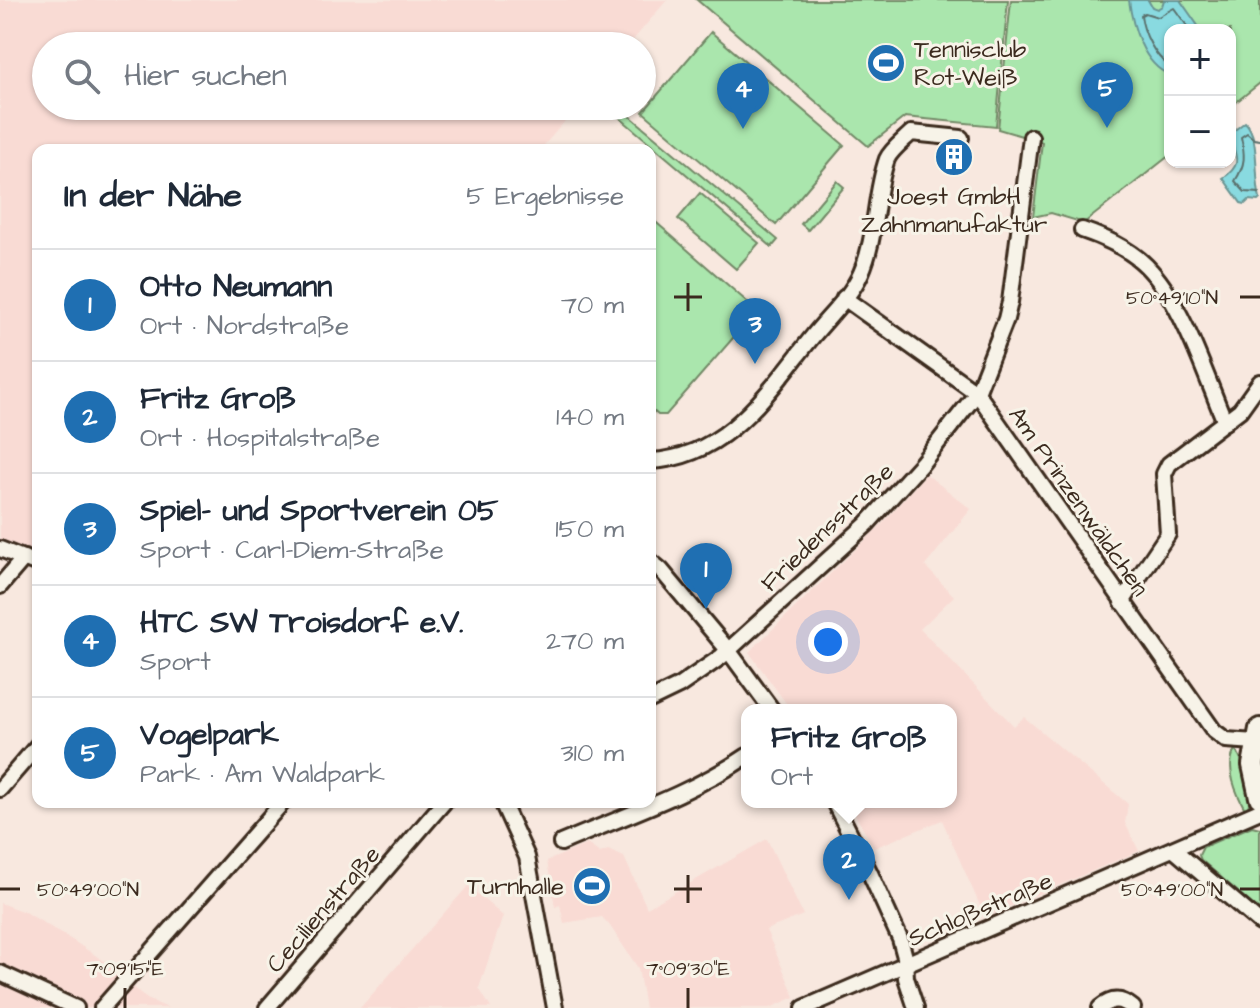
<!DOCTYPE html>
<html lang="de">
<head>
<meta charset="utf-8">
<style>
  :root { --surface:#fff; --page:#f6f6f7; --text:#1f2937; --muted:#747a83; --line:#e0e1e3; --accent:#1f6fb2 }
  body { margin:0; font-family:"Architects Daughter",sans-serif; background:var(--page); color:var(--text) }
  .controls { position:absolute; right:24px; top:24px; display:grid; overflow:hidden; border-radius:16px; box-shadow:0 2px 6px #0004 }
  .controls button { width:72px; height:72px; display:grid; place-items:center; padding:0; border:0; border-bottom:2px solid var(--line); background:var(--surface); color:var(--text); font:40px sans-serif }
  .you { position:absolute; left:828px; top:642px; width:28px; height:28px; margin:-20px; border:6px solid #fff; border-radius:50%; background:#1a73e8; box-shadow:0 0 0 12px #1a73e833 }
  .badge { display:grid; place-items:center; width:52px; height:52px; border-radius:50%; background:var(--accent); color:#fff; font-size:26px; font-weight:700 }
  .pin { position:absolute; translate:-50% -66px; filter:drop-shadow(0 2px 4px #0008) }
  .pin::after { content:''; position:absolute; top:42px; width:28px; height:24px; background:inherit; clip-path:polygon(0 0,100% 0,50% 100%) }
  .popup { position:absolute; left:741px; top:704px; width:216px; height:104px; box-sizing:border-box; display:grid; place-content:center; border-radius:16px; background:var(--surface); filter:drop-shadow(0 2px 6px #0005); font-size:26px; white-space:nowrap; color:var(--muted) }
  .popup b { font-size:30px; color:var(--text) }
  .popup::after { content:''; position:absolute; left:50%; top:100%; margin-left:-16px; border:16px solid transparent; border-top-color:var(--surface) }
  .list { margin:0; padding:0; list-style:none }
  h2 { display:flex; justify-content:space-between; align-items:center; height:104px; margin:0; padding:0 32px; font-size:34px }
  h2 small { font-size:26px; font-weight:400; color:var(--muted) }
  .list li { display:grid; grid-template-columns:52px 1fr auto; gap:24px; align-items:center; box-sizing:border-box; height:112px; padding:0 32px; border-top:2px solid var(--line) }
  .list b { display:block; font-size:30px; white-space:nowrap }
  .list p { margin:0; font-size:26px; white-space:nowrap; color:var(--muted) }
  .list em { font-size:26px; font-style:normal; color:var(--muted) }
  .icon { flex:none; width:44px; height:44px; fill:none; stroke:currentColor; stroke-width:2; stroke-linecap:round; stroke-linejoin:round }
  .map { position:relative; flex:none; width:1260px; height:1008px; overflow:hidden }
  .search { position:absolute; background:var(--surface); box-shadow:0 2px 6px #0004; left:32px; top:32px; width:624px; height:88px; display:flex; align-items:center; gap:20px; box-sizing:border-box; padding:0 28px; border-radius:44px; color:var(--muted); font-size:30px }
  .panel { position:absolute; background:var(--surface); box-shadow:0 2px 6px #0004; left:32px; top:144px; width:624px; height:664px; border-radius:16px }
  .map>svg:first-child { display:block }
</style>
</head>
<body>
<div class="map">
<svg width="1260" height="1008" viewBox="0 0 1260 1008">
  <rect width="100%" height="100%" fill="#f8e8df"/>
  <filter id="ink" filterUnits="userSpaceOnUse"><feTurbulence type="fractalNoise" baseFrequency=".0125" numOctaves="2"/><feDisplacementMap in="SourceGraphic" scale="16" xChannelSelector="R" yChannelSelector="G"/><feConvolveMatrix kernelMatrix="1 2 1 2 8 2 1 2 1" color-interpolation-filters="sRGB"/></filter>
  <g filter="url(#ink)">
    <!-- built -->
    <g fill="#f9dbd4">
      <path d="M0 0H667L628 46H46V106H578L540 150H38V555L0 540Z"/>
      <path d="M926 474 971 509 925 566 954 596 920 629 1014 726 1024 717 1128 804 1125 823 1139 851 985 917 942 820 874 848 848 802H951V710H791L749 652 882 524Z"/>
      <path d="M767 839 803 915 766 930 795 997 770 1008H645L638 968 610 926 602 917 564 923 560 905 555 907 547 861 587 844 600 853 608 850 624 857 647 908Z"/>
      <path d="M468 886 503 916 479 988 491 1008H360Z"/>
      <path d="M0 903 27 913 72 940 104 961 147 999 168 1008H0Z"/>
    </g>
    <!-- green -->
    <g fill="#aae6ad" stroke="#728866" stroke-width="2">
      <path d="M697 0H1008L996 126 905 117 868 146Z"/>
      <path d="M1011 0H1260V83L1230 107V30H1170V155L1084 223 1051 213 1033 217 1042 142 998 129Z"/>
      <path d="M711 32 844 145 776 225 643 112Z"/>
      <path d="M618 106 778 240 772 247 613 112Z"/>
      <path d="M837 181 844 187 808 230 801 224Z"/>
      <path d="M700 193 759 243 736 269 678 219Z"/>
      <path d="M650 217 753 307 754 314 666 415H658L650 408Z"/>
      <path d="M1235 749C1244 760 1255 799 1246 811 1236 793 1225 769 1235 749Z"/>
      <path d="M1252 826 1260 828V911L1201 860 1199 855 1203 847Z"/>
    </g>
    <!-- water -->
    <g fill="#89dae0" stroke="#6a9492" stroke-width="2">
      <path d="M1129 0H1148L1152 7 1157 9 1162 6 1164 0H1180L1201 30H1170V75C1143 65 1132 25 1129 0Z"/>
      <path d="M1245 122C1260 136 1254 175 1260 199L1258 201 1249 200 1245 204 1241 203 1223 178C1248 161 1230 153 1231 133Z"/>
    </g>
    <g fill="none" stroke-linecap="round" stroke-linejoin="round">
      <!-- shore -->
      <g stroke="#5a706c" stroke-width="2">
        <path d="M1170 66C1154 57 1143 32 1141 15L1145 13 1158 17 1174 8 1190 30"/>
        <path d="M1260 140 1254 139 1247 133 1241 137C1245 155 1246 164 1235 181L1245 192 1260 193"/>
      </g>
      <defs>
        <g id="street">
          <path d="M1082 230C1106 238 1134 251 1151 271 1183 306 1206 377 1225 422"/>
          <path d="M844 298 977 393 1214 731 1226 740 1256 742"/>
          <path d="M650 461C728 458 769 390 813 336 829 316 851 296 861 273 877 237 874 196 887 159 891 150 904 140 911 133L961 138"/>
          <path d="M0 549 38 564"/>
          <path d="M650 561 661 570 728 650 772 710"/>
          <path d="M0 586 24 558"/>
          <path d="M1122 602 1168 534 1164 474 1169 464 1240 410 1260 382"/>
          <path d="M650 700 679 686 721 657 867 524 922 463 977 393 1006 319 1010 302 1031 137"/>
          <path d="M0 789 38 745"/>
          <path d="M502 802 527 857 555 1008"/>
          <path d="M834 802 869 871 900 939 905 957 906 978 916 1008"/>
          <path d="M561 843C624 816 689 795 747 756"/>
          <path d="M1173 849 1260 923"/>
          <path d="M0 973 76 1008"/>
          <path d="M102 1008 283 802"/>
          <path d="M267 1008 444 802"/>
          <path d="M804 1008 1260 811"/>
          <path d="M1100 1008C1112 998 1121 998 1133 1008"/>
        </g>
        <path id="secondary" d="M1260 729 1253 765 1260 797"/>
      </defs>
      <!-- street casing -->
      <use href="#street" stroke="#3b2a1e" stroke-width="20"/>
      <!-- secondary casing -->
      <use href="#secondary" stroke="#3b2a1e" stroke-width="26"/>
      <!-- street -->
      <use href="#street" stroke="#f7f3e8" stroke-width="14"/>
      <!-- secondary -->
      <use href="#secondary" stroke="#f7f3e8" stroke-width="20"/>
    </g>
  </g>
  <!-- ticks -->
  <path fill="none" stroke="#3b2a1e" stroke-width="3" d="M688 283V311M674 297H702M1240 297H1260M688 875V903M0 889H20M674 889H702M1240 889H1260M125 988V1008M688 988V1008"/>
  <!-- icons -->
  <defs>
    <symbol id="stadium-disc" viewBox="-11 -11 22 22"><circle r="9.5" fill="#1f6fb2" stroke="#f7f3e8"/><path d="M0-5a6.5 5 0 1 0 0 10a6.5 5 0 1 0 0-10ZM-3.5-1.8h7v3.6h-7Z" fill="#fff"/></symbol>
    <symbol id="building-disc" viewBox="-11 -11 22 22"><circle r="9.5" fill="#1f6fb2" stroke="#f7f3e8"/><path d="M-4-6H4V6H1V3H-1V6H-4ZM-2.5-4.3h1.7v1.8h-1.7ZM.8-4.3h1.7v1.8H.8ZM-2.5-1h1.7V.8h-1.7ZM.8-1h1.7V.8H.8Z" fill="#fff"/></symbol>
  </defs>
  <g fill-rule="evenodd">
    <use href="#stadium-disc" x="864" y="41" width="44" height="44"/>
    <use href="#building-disc" x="932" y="135" width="44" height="44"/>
    <use href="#stadium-disc" x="570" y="864" width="44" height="44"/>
  </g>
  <g text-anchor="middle" stroke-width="6" stroke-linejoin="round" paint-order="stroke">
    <!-- poi labels -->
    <g font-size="24" fill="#3b2a1e" stroke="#f7f3e8" text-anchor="start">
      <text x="914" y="57">Tennisclub<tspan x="914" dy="28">Rot-Weiß</tspan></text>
      <text x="954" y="204" text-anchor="middle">Joest GmbH<tspan x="954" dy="28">Zahnmanufaktur</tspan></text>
      <text x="564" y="894" text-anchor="end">Turnhalle</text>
    </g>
    <!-- street labels -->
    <g font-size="24" fill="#3b2a1e" stroke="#f7f3e8">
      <text transform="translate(1079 501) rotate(55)" y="8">Am Prinzenwäldchen</text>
      <text transform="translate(827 527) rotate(-44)" y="8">Friedensstraße</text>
      <text transform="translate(323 909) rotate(-49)" y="8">Cecilienstraße</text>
      <text transform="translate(980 909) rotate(-23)" y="8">Schloßstraße</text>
    </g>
  </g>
  <g font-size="20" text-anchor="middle" fill="#3b2a1e" stroke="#f7f3e8" stroke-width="6" stroke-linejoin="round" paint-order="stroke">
    <text x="1172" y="304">50°49'10"N</text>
    <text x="88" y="896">50°49'00"N</text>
    <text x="1172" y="896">50°49'00"N</text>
    <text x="125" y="975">7°09'15"E</text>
    <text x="688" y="975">7°09'30"E</text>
  </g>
</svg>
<div class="controls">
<button>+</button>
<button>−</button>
</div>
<div class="you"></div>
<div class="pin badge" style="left:706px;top:609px">1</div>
<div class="pin badge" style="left:849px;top:900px">2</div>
<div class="popup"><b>Fritz Groß</b>Ort</div>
<div class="pin badge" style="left:755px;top:364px">3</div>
<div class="pin badge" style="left:743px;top:129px">4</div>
<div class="pin badge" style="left:1107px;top:128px">5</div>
<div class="search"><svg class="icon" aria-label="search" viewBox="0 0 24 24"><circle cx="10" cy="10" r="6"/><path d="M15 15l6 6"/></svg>Hier suchen</div>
<section class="panel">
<h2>In der Nähe<small>5 Ergebnisse</small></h2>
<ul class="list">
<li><span class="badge">1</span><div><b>Otto Neumann</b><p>Ort · Nordstraße</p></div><em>70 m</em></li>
<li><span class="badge">2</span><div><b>Fritz Groß</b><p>Ort · Hospitalstraße</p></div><em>140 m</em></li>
<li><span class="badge">3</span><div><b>Spiel- und Sportverein 05</b><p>Sport · Carl-Diem-Straße</p></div><em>150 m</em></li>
<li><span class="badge">4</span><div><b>HTC SW Troisdorf e.V.</b><p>Sport</p></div><em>270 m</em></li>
<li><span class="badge">5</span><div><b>Vogelpark</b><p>Park · Am Waldpark</p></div><em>310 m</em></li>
</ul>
</section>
</div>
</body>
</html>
